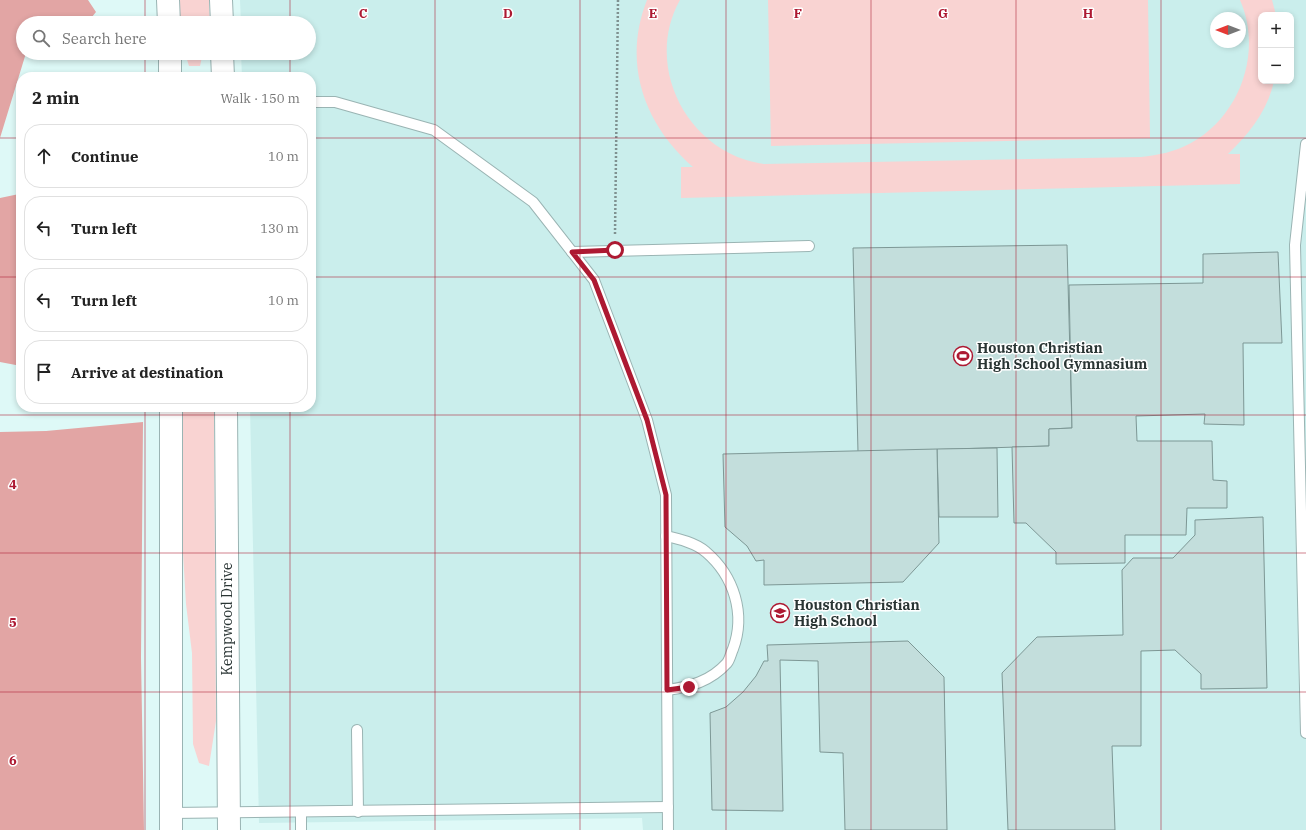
<!DOCTYPE html>
<html lang="en">
<head>
<meta charset="utf-8">
<style>
  :root { --surface:#fff; --page:#f2f2f2; --text:#222; --muted:#767676; --line:#e0e0e0 }
  body { margin:0; font-family:"IBM Plex Serif",serif; background:var(--page); color:var(--text) }
  .controls { position:absolute; right:12px; top:12px; display:grid; overflow:hidden; border-radius:8px; box-shadow:0 2px 6px #0003 }
  .controls button { width:36px; height:36px; display:grid; place-items:center; padding:0; border:0; border-bottom:1px solid var(--line); background:var(--surface); color:var(--text); font:20px sans-serif }
  .compass { position:absolute; left:1210px; top:12px; width:36px; height:36px; border-radius:50%; background:var(--surface); box-shadow:0 2px 6px #0003; rotate:270deg }
  .stop { position:absolute; width:12px; height:12px; margin:-9px; border:3px solid #ad1932; border-radius:50%; background:#fff }
  .stop.end { background:#ad1932; border-color:#fff; box-shadow:0 1px 4px #0008 }
  .list { margin:0; padding:0; list-style:none }
  h2 { display:flex; justify-content:space-between; align-items:center; height:52px; margin:0; padding:0 16px; font-size:17px }
  h2 small { font-size:13px; font-weight:400; color:var(--muted) }
  .list li { display:grid; grid-template-columns:26px 1fr auto; gap:12px; align-items:center; box-sizing:border-box; height:64px; margin:0 8px 8px; padding:0 8px; border:1px solid var(--line); border-radius:16px }
  .list b { display:block; font-size:15px; white-space:nowrap }
  .list em { font-size:13px; font-style:normal; color:var(--muted) }
  .icon { flex:none; width:22px; height:22px; fill:none; stroke:currentColor; stroke-width:2; stroke-linecap:round; stroke-linejoin:round }
  .map { position:relative; flex:none; width:1306px; height:830px; overflow:hidden }
  .search { position:absolute; background:var(--surface); box-shadow:0 2px 6px #0003; left:16px; top:16px; width:300px; height:44px; display:flex; align-items:center; gap:10px; box-sizing:border-box; padding:0 14px; border-radius:22px; color:var(--muted); font-size:15px }
  .panel { position:absolute; background:var(--surface); box-shadow:0 2px 6px #0003; left:16px; top:72px; width:300px; height:340px; border-radius:16px }
  .map>svg:first-child { display:block }
</style>
</head>
<body>
<div class="map">
<svg width="1306" height="830" viewBox="0 0 1306 830">
  <rect width="100%" height="100%" fill="#def9f7"/>
  <!-- built -->
  <path fill="#caeeec" fill-rule="evenodd" d="M240 0H1306V830H643L642 818 259 823 250 407H311V77H242L241 53H309V23H241ZM1261 15H1291V81H1261ZM1216 18H1240V42H1216Z"/>
  <!-- green -->
  <g fill="#f9d3d2">
    <path d="M176 0H209L210 23H177Z"/>
    <path d="M647 0H680C649 55 675 125 729 153 740 159 752 162 764 164L1141 157C1158 155 1175 152 1191 143 1240 116 1263 52 1240 0H1272L1276 15H1261V81H1274C1268 110 1249 134 1228 154H1240V184L681 198V167H693C644 124 622 63 647 0Z"/>
    <path d="M768 0H1148L1150 138 771 146Z"/>
    <path d="M185 53H203L200 66H189Z"/>
    <path d="M181 407H214L216 721 209 766 199 763 193 744 192 653 186 604 182 536Z"/>
  </g>
  <!-- forest -->
  <g fill="#e2a5a4">
    <path d="M0 0H88L96 12 87 23H42L35 21V23H23V53H26L0 138Z"/>
    <path d="M19 194 21 198V366L0 362V198Z"/>
    <path d="M143 422 141 658 144 830H0V432L46 431Z"/>
  </g>
  <!-- building -->
  <g fill="#c3dedc" stroke="#7d9795">
    <path d="M1067 245 1072 428 1049 429V446L858 452 853 248Z"/>
    <path d="M1278 252 1282 343H1243L1244 425 1204 424 1205 414 1136 416 1137 441H1212L1213 480 1227 481V508H1187L1186 535H1125V563L1056 564V552L1026 523H1014L1012 447 1049 446V429L1072 428 1069 285 1203 283V254Z"/>
    <path d="M997 448 998 517H939L937 449Z"/>
    <path d="M937 449 939 543 903 582 764 585V560L756 561 747 546 725 527 723 454Z"/>
    <path d="M1263 517 1267 688 1201 689V674L1175 650 1141 651V746H1112L1115 830H1008L1002 673 1037 637 1123 635 1122 570 1133 558H1173L1195 535V520Z"/>
    <path d="M908 641 944 677 947 830H845L843 753 820 752 818 661 780 660 783 811 712 810 710 713 726 707 743 692 756 676 764 661H768L767 645Z"/>
  </g>
  <g fill="none" stroke-linecap="round" stroke-linejoin="round">
    <defs>
      <g id="service">
        <path d="M311 102H335L434 130 533 202 594 280 647 420 666 495 668 830"/>
        <path d="M1306 144 1295 245 1306 733"/>
        <path d="M572 252 809 246"/>
        <path d="M666 536C679 539 696 543 706 552 734 576 746 614 733 649 731 653 730 659 727 663 711 681 690 687 667 690"/>
        <path d="M357 730 358 812"/>
        <path d="M171 813 668 807"/>
        <path d="M301 813V830"/>
      </g>
      <g id="secondary">
        <path d="M168 0 169 23"/>
        <path d="M221 0 222 23"/>
        <path d="M170 53V77"/>
        <path d="M222 53 223 77"/>
        <path d="M171 407V830"/>
        <path d="M226 407 229 830"/>
      </g>
    </defs>
    <!-- service casing -->
    <use href="#service" stroke="#9ab4b3" stroke-width="12"/>
    <!-- secondary casing -->
    <use href="#secondary" stroke="#9ab4b3" stroke-width="24"/>
    <!-- path -->
    <path stroke="#7f9190" stroke-width="2.5" stroke-dasharray="2 2" stroke-linecap="butt" d="M615 234 618 0"/>
    <!-- service -->
    <use href="#service" stroke="#fff" stroke-width="10"/>
    <!-- secondary -->
    <use href="#secondary" stroke="#fff" stroke-width="22"/>
  </g>
  <g fill="none" stroke-linecap="round" stroke-linejoin="round">
    <!-- route -->
    <path stroke="#ad1932" stroke-width="5" d="M615 250 572 252 594 280 647 420 666 495 667 690 689 687"/>
  </g>
  <!-- grid -->
  <path fill="none" stroke="#ad1932" stroke-width="1" stroke-opacity="0.55" d="M145 0V23M290 0V23M435 0V830M580 0V830M726 0V830M871 0V830M1016 0V830M1161 0V830M145 53V77M290 53V77M0 138H21M311 138H1306M0 277H21M311 277H1306M145 407V830M290 407V830M0 415H1306M0 553H1306M0 692H1306"/>
  <!-- icons -->
  <defs>
    <symbol id="stadium-ring" viewBox="-11 -11 22 22"><circle r="9.5" fill="#fff" stroke="#ad1932" stroke-width="1.5"/><path d="M0-5a6.5 5 0 1 0 0 10a6.5 5 0 1 0 0-10ZM-3.5-1.8h7v3.6h-7Z" fill="#ad1932"/></symbol>
    <symbol id="school-ring" viewBox="-11 -11 22 22"><circle r="9.5" fill="#fff" stroke="#ad1932" stroke-width="1.5"/><path d="M0-5L7-2L0 1L-7-2ZM-4 1L0 2.5L4 1V4Q0 6-4 4Z" fill="#ad1932"/></symbol>
  </defs>
  <g fill-rule="evenodd">
    <use href="#stadium-ring" x="952" y="345" width="22" height="22"/>
    <use href="#school-ring" x="769" y="602" width="22" height="22"/>
  </g>
  <g text-anchor="middle" stroke-width="3" stroke-linejoin="round" paint-order="stroke">
    <!-- poi labels -->
    <g font-size="14" font-weight="bold" fill="#2a3534" stroke="#fff" text-anchor="start">
      <text x="977" y="353">Houston Christian<tspan x="977" dy="16">High School Gymnasium</tspan></text>
      <text x="794" y="610">Houston Christian<tspan x="794" dy="16">High School</tspan></text>
    </g>
    <!-- street labels -->
    <g font-size="14" fill="#2a3534" stroke="#fff">
      <text transform="translate(227 619) rotate(-90)" y="5">Kempwood Drive</text>
    </g>
  </g>
  <g font-size="13" text-anchor="middle" font-weight="bold" fill="#ad1932" stroke="#fff" stroke-width="3" stroke-linejoin="round" paint-order="stroke">
    <text x="363" y="18">C</text>
    <text x="508" y="18">D</text>
    <text x="653" y="18">E</text>
    <text x="798" y="18">F</text>
    <text x="943" y="18">G</text>
    <text x="1088" y="18">H</text>
    <text x="13" y="489">4</text>
    <text x="13" y="627">5</text>
    <text x="13" y="765">6</text>
  </g>
</svg>
<div class="controls">
<button>+</button>
<button>−</button>
</div>
<svg class="compass" viewBox="-18 -18 36 36"><path d="M0-13l5 13h-10z" fill="#e53935"/><path d="M0 13l5-13h-10z" fill="#767676"/></svg>
<div class="stop" style="left:615px;top:250px"></div>
<div class="stop end" style="left:689px;top:687px"></div>
<div class="search"><svg class="icon" aria-label="search" viewBox="0 0 24 24"><circle cx="10" cy="10" r="6"/><path d="M15 15l6 6"/></svg>Search here</div>
<section class="panel">
<h2>2 min<small>Walk · 150 m</small></h2>
<ul class="list">
<li><svg class="icon" aria-label="ahead" viewBox="0 0 24 24"><path d="M12 20V5M6 11l6-6 6 6"/></svg><div><b>Continue</b></div><em>10 m</em></li>
<li><svg class="icon" aria-label="left" viewBox="0 0 24 24"><path d="M17 20v-9H6M10 6l-5 5 5 5"/></svg><div><b>Turn left</b></div><em>130 m</em></li>
<li><svg class="icon" aria-label="left" viewBox="0 0 24 24"><path d="M17 20v-9H6M10 6l-5 5 5 5"/></svg><div><b>Turn left</b></div><em>10 m</em></li>
<li><svg class="icon" aria-label="arrive" viewBox="0 0 24 24"><path d="M6 21V4h12l-3 4 3 4H6"/></svg><div><b>Arrive at destination</b></div></li>
</ul>
</section>
</div>
</body>
</html>
